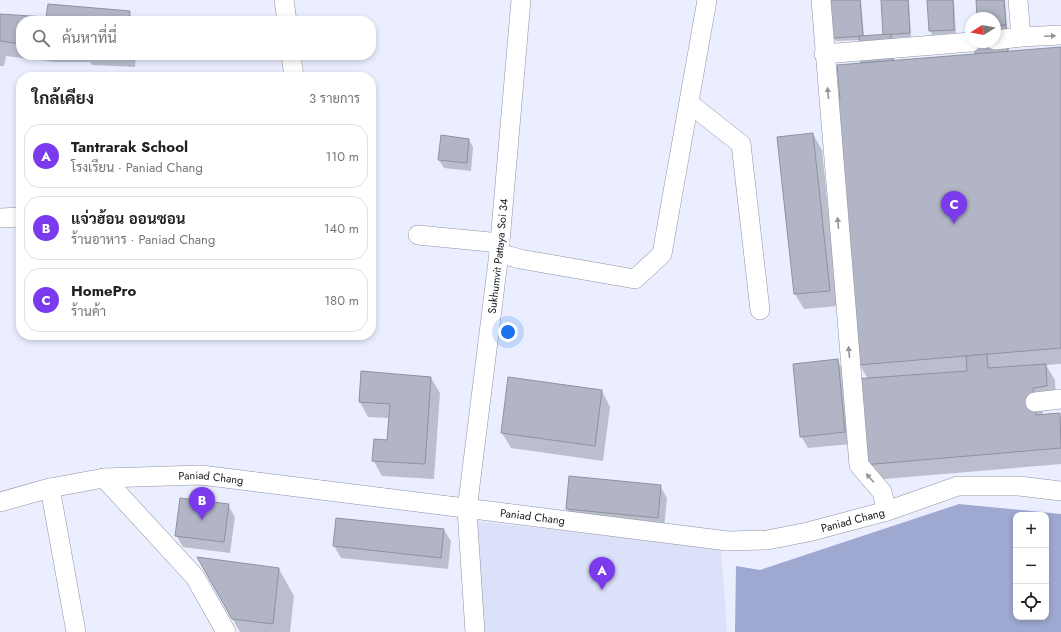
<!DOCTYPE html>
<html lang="th">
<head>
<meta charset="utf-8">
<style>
  :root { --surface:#fff; --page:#f2f2f2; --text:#222; --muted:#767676; --line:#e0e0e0; --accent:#7c3aed }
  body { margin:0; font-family:Jost,Sarabun,sans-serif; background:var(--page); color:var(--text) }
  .controls { position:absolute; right:12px; bottom:12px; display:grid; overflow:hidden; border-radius:8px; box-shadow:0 2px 6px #0003 }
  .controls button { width:36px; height:36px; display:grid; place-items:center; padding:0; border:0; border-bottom:1px solid var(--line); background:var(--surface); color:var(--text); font:20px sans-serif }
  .compass { position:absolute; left:965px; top:12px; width:36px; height:36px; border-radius:50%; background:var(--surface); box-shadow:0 2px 6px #0003; rotate:259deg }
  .you { position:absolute; left:508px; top:332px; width:14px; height:14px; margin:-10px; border:3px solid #fff; border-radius:50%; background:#1a73e8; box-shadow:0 0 0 6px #1a73e833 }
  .badge { display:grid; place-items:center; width:26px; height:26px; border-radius:50%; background:var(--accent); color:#fff; font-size:13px; font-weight:700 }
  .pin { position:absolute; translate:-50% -33px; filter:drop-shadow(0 1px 2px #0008) }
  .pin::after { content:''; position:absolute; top:21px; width:14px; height:12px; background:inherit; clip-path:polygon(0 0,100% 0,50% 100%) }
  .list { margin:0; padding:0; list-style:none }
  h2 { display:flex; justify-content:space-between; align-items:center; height:52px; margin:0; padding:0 16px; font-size:17px }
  h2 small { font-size:13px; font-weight:400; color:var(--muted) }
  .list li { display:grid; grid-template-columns:26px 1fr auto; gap:12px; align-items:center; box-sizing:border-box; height:64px; margin:0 8px 8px; padding:0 8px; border:1px solid var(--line); border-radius:16px }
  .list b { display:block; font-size:15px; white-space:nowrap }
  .list p { margin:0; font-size:13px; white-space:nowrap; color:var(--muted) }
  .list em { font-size:13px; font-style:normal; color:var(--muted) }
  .icon { flex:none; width:22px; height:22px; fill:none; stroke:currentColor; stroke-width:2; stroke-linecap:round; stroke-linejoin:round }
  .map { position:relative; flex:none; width:1061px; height:632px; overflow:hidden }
  .search { position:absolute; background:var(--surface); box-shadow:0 2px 6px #0003; left:16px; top:16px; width:360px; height:44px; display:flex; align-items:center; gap:10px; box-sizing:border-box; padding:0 14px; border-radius:16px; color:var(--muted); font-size:15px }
  .panel { position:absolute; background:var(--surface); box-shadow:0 2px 6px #0003; left:16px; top:72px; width:360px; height:268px; border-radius:16px }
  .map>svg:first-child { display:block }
</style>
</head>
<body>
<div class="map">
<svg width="1061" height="632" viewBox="0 0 1061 632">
  <rect width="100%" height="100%" fill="#eaeeff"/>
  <!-- built -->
  <path fill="#dbe1f8" d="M476 521 721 548 727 632H484Z"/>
  <!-- forest -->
  <path fill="#9ea8d0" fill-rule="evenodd" d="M959 504 1061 514V632H735L736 566 760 570ZM1016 515H1046V617H1016Z"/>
  <!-- shadow -->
  <g fill="#0003">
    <path d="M831 0H861L864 37 884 36 882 0H909L911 37 893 38 894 62 976 55 995 42V18H978L977 0H1005L1009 52 1061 48V364L1046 365 1055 380 1056 401 1042 403 1043 415 1059 414 1061 417V464L872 480 864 464 868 379 859 364 841 101 863 64 860 40 836 41 834 38Z"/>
    <path d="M928 0H954L956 33 932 35 930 31Z"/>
    <path d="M129 12 134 21H21V55H136L135 67 92 65 90 62H54L6 56 4 66H0V21Z"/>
    <path d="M813 134 822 150 838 306 804 309 795 294 778 138Z"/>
    <path d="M469 140 473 147 471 171 444 168 439 160Z"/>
    <path d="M837 360 844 372 851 444 808 448 801 436Z"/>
    <path d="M431 378 440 393 434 479 382 476 373 460 388 441 389 418 368 417 360 402Z"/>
    <path d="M602 391 610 407 603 461 511 448 502 433Z"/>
    <path d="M660 486 667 498 664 529 574 521 567 509Z"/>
    <path d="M228 505 235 517 230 553 183 547 176 535Z"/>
    <path d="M337 519 444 530 451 541 448 569 341 558 334 546Z"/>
    <path d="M199 559 279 569 294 596 290 632H240Z"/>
  </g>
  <!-- building -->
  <g fill="#b1b5c5" stroke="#8e91a0">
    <path d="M830 0H860L863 36 833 38Z"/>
    <path d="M881 0H908L910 33 883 35Z"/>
    <path d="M927 0H953L954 30 929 31Z"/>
    <path d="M976 0H1004L1006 25 995 26V18H977Z"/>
    <path d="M48 4 130 11 129 21H21V44L0 41V14L46 17Z"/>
    <path d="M1006 25 1008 52 975 54 974 42H995V26Z"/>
    <path d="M891 34 893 61 861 63 859 36Z"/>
    <path d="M1061 47V348L858 365 836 100H840L837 65Z"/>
    <path d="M813 133 830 291 794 294 777 137Z"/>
    <path d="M441 135 469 139 467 163 438 160Z"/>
    <path d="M987 354 988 368 1046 364 1047 386 1033 388 1036 415 1060 413 1061 448 863 465 854 379 967 371 966 356Z"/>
    <path d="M838 359 845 432 800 437 793 364Z"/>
    <path d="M361 371 431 377 425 464 372 461 374 439 387 440 390 404 359 402Z"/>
    <path d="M508 377 602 390 595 446 501 433Z"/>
    <path d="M569 476 661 485 658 518 566 509Z"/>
    <path d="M180 498 229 504 224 542 175 536Z"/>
    <path d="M336 518 444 529 441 558 333 546Z"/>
    <path d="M197 557 279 568 273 624 232 619Z"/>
  </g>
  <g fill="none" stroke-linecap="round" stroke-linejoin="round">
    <defs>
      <g id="minor">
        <path d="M284 0 287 21"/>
        <path d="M821 0 859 465 882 492 887 511"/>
        <path d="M1018 0 1021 37 1061 35"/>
        <path d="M995 40 1021 37"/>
        <path d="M824 54 971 42"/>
        <path d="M291 55 294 77"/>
        <path d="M690 104 741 144 760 310"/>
        <path d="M0 218 21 217"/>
        <path d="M418 235 500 243"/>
        <path d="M499 253 520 259 635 279 662 254 707 0"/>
        <path d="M1035 402 1061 399"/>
        <path d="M104 478 195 577 226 632"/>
        <path d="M50 488 76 632"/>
        <path id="s1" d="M0 502 50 488 104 478 201 475 728 541 767 540 808 532 887 511 958 486H1019L1061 491"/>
        <path id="s2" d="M475 632 467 510 499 253 521 0"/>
      </g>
    </defs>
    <!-- minor casing -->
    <use href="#minor" stroke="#8f93a2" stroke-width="20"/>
    <!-- minor -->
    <use href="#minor" stroke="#fff" stroke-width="19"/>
  </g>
  <!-- one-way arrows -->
  <defs><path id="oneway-solid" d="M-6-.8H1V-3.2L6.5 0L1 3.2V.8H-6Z"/></defs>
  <g fill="#959698">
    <use href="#oneway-solid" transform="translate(1050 36) rotate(-3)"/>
    <use href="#oneway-solid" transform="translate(828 93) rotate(-95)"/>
    <use href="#oneway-solid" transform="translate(838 223) rotate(-95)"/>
    <use href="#oneway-solid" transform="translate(849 352) rotate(-95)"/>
    <use href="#oneway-solid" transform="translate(870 478) rotate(-131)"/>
  </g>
  <g text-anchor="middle" stroke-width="3.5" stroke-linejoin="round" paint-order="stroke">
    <!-- street labels -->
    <g font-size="11" fill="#13151a" stroke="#fff">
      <text dy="4" stroke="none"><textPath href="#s2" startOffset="378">Sukhumvit Pattaya Soi 34</textPath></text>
      <text dy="4" stroke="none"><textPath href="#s1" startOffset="214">Paniad Chang</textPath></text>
      <text dy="4" stroke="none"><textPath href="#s1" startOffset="538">Paniad Chang</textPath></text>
      <text dy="4" stroke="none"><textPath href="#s1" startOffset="862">Paniad Chang</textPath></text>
    </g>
  </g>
</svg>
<div class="controls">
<button>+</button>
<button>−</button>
<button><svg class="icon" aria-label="locate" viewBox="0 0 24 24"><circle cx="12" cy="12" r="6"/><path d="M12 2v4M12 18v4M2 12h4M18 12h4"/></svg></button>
</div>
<svg class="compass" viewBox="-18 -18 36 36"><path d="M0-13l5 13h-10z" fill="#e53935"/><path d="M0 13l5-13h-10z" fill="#767676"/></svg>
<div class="you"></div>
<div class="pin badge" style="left:602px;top:590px">A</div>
<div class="pin badge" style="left:202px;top:520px">B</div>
<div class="pin badge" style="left:954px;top:224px">C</div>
<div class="search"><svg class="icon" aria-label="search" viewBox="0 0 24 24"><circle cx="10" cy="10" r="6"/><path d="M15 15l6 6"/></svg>ค้นหาที่นี่</div>
<section class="panel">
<h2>ใกล้เคียง<small>3 รายการ</small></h2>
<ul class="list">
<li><span class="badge">A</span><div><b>Tantrarak School</b><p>โรงเรียน · Paniad Chang</p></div><em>110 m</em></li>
<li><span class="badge">B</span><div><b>แจ่วฮ้อน ออนซอน</b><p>ร้านอาหาร · Paniad Chang</p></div><em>140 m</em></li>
<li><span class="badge">C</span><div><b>HomePro</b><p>ร้านค้า</p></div><em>180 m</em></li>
</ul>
</section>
</div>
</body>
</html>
